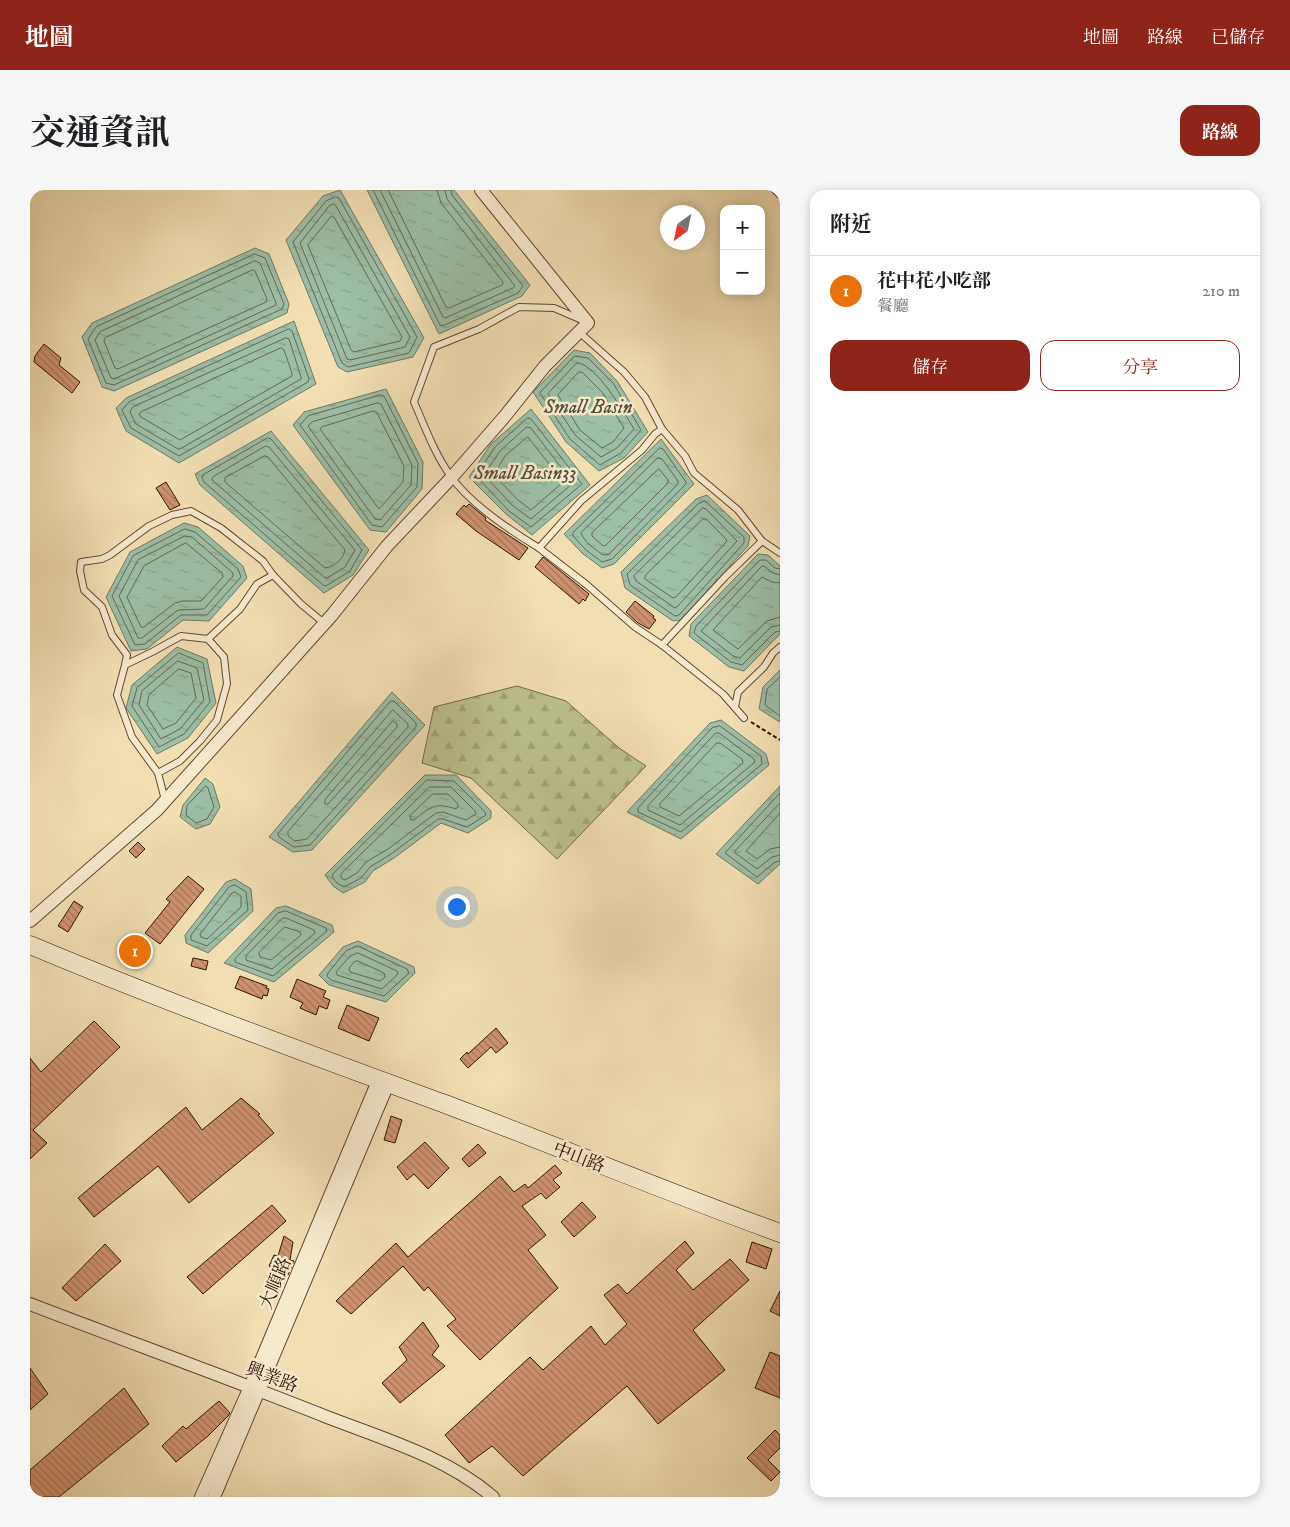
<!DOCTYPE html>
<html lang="zh-TW">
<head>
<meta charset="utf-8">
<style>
  :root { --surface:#fff; --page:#f6f6f6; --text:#202124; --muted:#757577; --line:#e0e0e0; --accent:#8f2418 }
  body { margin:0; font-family:"IM FELL DW Pica","Noto Serif TC",serif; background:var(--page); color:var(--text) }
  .controls { position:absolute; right:15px; top:15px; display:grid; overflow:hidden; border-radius:10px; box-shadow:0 2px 12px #0003 }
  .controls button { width:45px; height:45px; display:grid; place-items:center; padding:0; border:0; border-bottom:1px solid var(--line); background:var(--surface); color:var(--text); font:25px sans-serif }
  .compass { position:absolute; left:630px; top:15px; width:45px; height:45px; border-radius:50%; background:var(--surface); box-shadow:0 2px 12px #0003; rotate:213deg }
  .you { position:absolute; left:426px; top:716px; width:18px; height:18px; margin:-12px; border:4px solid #fff; border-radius:50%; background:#1a73e8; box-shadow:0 0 0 8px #1a73e833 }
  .badge { display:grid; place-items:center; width:32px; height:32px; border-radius:50%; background:var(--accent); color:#fff; font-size:16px; font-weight:700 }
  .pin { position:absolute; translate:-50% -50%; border:2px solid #fff; box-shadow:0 1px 5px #0006 }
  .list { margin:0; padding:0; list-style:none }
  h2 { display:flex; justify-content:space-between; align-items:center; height:65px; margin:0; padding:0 20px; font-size:21px }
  h2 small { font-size:16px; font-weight:400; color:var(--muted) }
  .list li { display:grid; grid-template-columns:32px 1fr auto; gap:15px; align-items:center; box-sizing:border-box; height:70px; padding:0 20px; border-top:1px solid var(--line) }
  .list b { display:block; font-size:19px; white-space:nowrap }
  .list p { margin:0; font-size:16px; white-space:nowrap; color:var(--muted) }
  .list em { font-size:16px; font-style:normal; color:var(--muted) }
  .actions { display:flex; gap:10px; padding:15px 20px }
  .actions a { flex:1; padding:11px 0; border:1px solid var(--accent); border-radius:15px; text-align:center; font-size:18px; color:var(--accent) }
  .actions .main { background:var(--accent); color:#fff }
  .map { position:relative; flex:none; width:750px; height:1307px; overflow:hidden; border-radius:15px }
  header { display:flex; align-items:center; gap:30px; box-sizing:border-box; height:70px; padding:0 25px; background:var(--accent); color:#fff }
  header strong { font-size:24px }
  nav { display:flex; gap:28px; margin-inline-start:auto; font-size:18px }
  .intro { display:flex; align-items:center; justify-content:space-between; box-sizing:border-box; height:120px; padding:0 30px }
  h1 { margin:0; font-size:35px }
  .button { padding:12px 22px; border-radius:15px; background:var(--accent); color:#fff; font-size:18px; font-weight:700 }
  main { display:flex; gap:30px; padding:0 30px }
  aside { flex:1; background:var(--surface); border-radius:15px; box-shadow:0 2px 12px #0003 }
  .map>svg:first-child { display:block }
</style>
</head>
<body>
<header>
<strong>地圖</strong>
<nav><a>地圖</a><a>路線</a><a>已儲存</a></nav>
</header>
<div class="intro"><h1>交通資訊</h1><a class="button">路線</a></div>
<main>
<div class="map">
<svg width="750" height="1307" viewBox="0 0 750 1307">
  <defs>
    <pattern id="forest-firs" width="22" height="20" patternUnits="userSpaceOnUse" patternTransform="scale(1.25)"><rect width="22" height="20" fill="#bbc18c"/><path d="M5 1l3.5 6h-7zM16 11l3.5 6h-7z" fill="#a1a577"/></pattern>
    <pattern id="water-ripples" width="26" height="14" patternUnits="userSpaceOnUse" patternTransform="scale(1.25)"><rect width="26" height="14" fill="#9cbda6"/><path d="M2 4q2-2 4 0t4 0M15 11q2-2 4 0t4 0" fill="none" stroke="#87a28d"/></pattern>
    <pattern id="building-back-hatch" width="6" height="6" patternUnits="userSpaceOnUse" patternTransform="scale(1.25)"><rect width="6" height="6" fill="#d0926e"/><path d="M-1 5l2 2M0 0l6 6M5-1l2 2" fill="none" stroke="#a97658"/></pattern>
  </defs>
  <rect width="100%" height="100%" fill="#f1dfb2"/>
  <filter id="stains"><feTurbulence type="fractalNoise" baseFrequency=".004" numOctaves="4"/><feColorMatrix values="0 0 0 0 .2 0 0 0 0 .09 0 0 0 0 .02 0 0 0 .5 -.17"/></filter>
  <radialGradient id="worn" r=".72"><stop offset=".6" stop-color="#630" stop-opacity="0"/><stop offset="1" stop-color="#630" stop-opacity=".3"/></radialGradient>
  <!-- forest -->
  <path fill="url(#forest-firs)" stroke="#766b49" d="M487 496 536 511 589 558 616 576 527 669 441 588 392 573 404 517Z"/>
  <!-- water -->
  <g fill="url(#water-ripples)" stroke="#727a66">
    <path d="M310 0 394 148 383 167 317 182 308 177 256 50 293 6Z"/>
    <path d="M337 0H424L500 95 492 106 409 144Z"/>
    <path d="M225 58 239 64 259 114 257 123 84 201 72 197 52 147 62 133Z"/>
    <path d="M264 131 286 194 149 273 96 241 86 218 96 208Z"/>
    <path d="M544 160 560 163 587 191 618 242 594 268 569 281 536 252 503 202Z"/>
    <path d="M356 199 393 272 392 299 356 342 340 340 263 235 274 222Z"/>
    <path d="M501 219 560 295 502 345 476 324 439 287 461 254Z"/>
    <path d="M241 241 339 360 323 385 294 403 170 295 165 284Z"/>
    <path d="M631 249 664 294 584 374 572 378 552 363 534 344Z"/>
    <path d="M677 305 720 346 718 356 651 430 643 431 595 398 591 382 666 309Z"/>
    <path d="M154 333 168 337 213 376 217 388 179 431 153 430 117 459 101 461 76 407 100 362Z"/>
    <path d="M728 364 738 365 750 376V444L714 481 699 477 659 446 661 434Z"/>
    <path d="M147 457 177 469 186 513 158 548 127 564 96 518 102 495Z"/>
    <path d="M750 480V532L729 519 733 497Z"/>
    <path d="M362 502 395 535 282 660 263 662 239 647Z"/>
    <path d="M691 530 736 564 739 575 651 649 597 622 680 533Z"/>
    <path d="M395 585H426L461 621V628L438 643 411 633 364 668 343 681 335 692 313 703 303 696 295 685Z"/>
    <path d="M175 588 183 594 190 617 180 634 166 639 150 627 153 615Z"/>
    <path d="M750 596V674L728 694 686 664Z"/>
    <path d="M205 689 221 699 223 721 178 763 156 753 155 745 196 692Z"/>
    <path d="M256 716 302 735 304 742 244 792 194 773 246 718Z"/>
    <path d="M328 751 384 777 385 783 356 812 299 795 289 785 313 757Z"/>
  </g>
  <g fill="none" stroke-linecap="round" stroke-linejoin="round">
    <!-- shore -->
    <g stroke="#676956" stroke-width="1">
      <path d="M343 0 410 135 412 136 488 103 493 96 422 5 421 0"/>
      <path d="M350 0 413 127 415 128 483 98 485 96 417 9 415 0"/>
      <path d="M358 0 416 117 419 118 472 95 473 92 411 13 407 0"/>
      <path d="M306 7 309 8 387 147 379 163 318 177 312 173 263 52 296 11Z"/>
      <path d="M304 14 306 16 380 147 375 157 320 170 317 169 270 53 299 16Z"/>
      <path d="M302 26 304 27 372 147 370 151 324 162 321 160 278 55Z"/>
      <path d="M225 64 235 68 254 114 252 119 84 195 76 193 58 149 66 137Z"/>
      <path d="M225 71 230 73 246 113V115L84 189 81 188 65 150 70 142Z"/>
      <path d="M223 80 225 81 237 109 236 112 88 179 85 178 74 151 75 148Z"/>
      <path d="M259 139 262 141 279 189 278 192 149 266 101 238 92 220 99 212Z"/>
      <path d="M256 148 259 149 271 187V189L150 259H148L106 234 100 222 103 217Z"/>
      <path d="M251 158 254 160 262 183V186L150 250 111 227 109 224 111 222Z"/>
      <path d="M545 166 558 168 583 193 611 240 591 263 570 275 540 249 510 203Z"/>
      <path d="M547 173C566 173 594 223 604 239L587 258 571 267 545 245 518 204Z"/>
      <path d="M549 182H552L572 202 594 238 583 252 572 258 550 240 528 205Z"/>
      <path d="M351 205 354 206 388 273 387 297 352 337 342 335 270 235 278 226Z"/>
      <path d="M348 213 351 214 382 275 381 295 350 330 345 329 278 236 282 232Z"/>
      <path d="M344 221 347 223 374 276 373 292 349 319 290 239 292 237Z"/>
      <path d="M498 228 501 229 552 294 501 337 479 321 446 286 465 257Z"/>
      <path d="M497 237 501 238 543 293 501 329 483 316 454 285 470 261Z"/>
      <path d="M498 247 533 292 501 320 488 310 464 285 475 266Z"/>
      <path d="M238 248 241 249 332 360 320 381 296 396 293 395 174 292 172 288 173 285Z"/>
      <path d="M236 256 239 257 325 360 315 377 297 388 294 387 182 290 183 287Z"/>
      <path d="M630 258 633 259 656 292V294L582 369 572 372 556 360 543 346V343Z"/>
      <path d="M235 266 238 267 315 360C313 370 304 377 295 378L195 292V288Z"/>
      <path d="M628 268 632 269 648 291V294L579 364 573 365C565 359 554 352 551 343Z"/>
      <path d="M629 279 638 290V293L576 355 573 356 562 346V343Z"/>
      <path d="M675 311 714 347V353L649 425 645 426 600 395 597 384 668 314Z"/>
      <path d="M673 318 676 319 707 351 647 417 645 418 606 391 604 386Z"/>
      <path d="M673 329H676L696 349 697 351 646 407 643 408 615 389V386Z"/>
      <path d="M155 339 165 342 208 379 211 387 177 425H151L115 454 105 455 82 406 103 366Z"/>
      <path d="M155 346 162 347 203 383V386L174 419 148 420 112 448H108L89 406 108 370Z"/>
      <path d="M156 353 192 383 193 387 171 411H153L145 413 114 437H111L97 407 114 376Z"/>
      <path d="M750 379 745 378 736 370H730L666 436 664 443 701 472 712 475 745 442 750 441"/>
      <path d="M750 385 743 383 734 376H732L671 441 703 466 710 468 741 437 750 435"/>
      <path d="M750 393 742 392 732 387 683 440 708 459 737 431 750 427"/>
      <path d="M149 463 173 473 180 512 154 544 129 557 102 516 107 498Z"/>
      <path d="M148 471 167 478 174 510 150 539 131 549 109 515 112 501Z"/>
      <path d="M149 479 161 483 166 508 146 533 133 539 117 515 119 505Z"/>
      <path d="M750 487 737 499 735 515 750 526"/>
      <path d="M361 511H364L386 533V537L280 655 264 657 249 647 248 644Z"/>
      <path d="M363 520 378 534V537L277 649 265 651 258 646V642Z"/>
      <path d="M363 531 367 534V537L298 614H295V610Z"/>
      <path d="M690 536 731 566 732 574 651 642 608 622V618L682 538Z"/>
      <path d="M686 543H689L724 569 725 572 650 635 618 620V616Z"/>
      <path d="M687 553H690L712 569 713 573 649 626 630 617V614Z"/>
      <path d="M397 590 424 591 455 622 456 625 437 637 413 629H408L361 664 340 677 331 688 314 697 307 693 302 687 303 684Z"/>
      <path d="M176 596 178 598 184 617 177 629 166 633 156 625 157 616Z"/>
      <path d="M400 597H421L445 621 446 624 436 630 413 622 406 623 358 659 336 672 327 683 315 690 311 688V684Z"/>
      <path d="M750 603 695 663 727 687 745 672 750 671"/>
      <path d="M403 604H418L428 614V617L426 619C405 612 400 617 384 630H381L380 626Z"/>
      <path d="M750 613 704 662 727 679 742 667 750 665"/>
      <path d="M750 623 716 661 727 669 740 659 750 657"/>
      <path d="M205 695 216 702 218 720 177 756 161 750V745L199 697Z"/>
      <path d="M205 702 211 706V717L177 749 171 747 170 744 202 703Z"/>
      <path d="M256 721 296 738 297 741 243 786 205 772V769L248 723Z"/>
      <path d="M253 728H256L284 740 285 743 242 779 216 770V766Z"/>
      <path d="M255 737 270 742 271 745 241 770 230 767 229 763Z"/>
      <path d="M328 756 377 779 379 783 354 806 301 790 297 786 298 783 316 761Z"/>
      <path d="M328 763 367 781 368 784 352 799 307 785 306 782 320 766Z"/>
      <path d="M328 771 354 783 355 787 350 791 320 782 319 778 324 772Z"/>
    </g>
  </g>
  <!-- building -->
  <g fill="url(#building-back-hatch)" stroke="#321506">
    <path d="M14 154 31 168 29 175 50 192 42 203 4 172 5 166Z"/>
    <path d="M136 292 150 315 140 320 126 298Z"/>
    <path d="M439 314 456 328 455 330 498 358 489 370 446 341 426 324 434 315 436 317Z"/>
    <path d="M513 367 559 404 555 411 553 409 549 414 505 377Z"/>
    <path d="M605 411 624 426 623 428 626 430 619 439 608 433 596 422Z"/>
    <path d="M108 652 115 659 106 668 99 661Z"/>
    <path d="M158 686 174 699 130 754 115 743 140 712 136 709Z"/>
    <path d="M44 711 53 717 38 742 28 736Z"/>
    <path d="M163 768 178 771 176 780 161 776Z"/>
    <path d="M210 786 237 796 236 798 239 799 237 806 233 805 232 809 205 798Z"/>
    <path d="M267 789 296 801 293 807 300 810 297 819 289 816 286 825 270 818 273 813 260 807Z"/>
    <path d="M317 815 349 828 339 851 308 838Z"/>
    <path d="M64 831 90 857 3 940 17 953 0 969V868L11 882Z"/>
    <path d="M466 838 478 853 466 863 461 857 438 878 430 869 437 862 438 864Z"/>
    <path d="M211 908 230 924 228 925 244 943 159 1013 128 976 64 1027 48 1008 156 917 172 940Z"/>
    <path d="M361 926 372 930 365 953 354 950Z"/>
    <path d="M395 952 419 978 398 999 384 984 377 990 367 977Z"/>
    <path d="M448 954 456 963 439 977 432 969Z"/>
    <path d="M525 975 532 983 523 990 530 997 516 1009 511 1003 492 1016 516 1045 498 1060 528 1098 450 1170 417 1136 426 1129 398 1097 394 1101 373 1076 321 1124 306 1111 366 1053 378 1067 470 986 484 1002 495 994 498 998Z"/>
    <path d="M552 1012 566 1027 544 1047 531 1032Z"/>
    <path d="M242 1015 256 1031 173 1104 157 1087Z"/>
    <path d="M254 1046 263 1052 260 1070 264 1071 258 1085 239 1076 244 1065 248 1066Z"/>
    <path d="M655 1051 664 1063 646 1080 663 1100 700 1069 719 1090 663 1140 695 1180 628 1234 597 1196 493 1286 462 1256 439 1273 415 1245 500 1167 513 1180 561 1136 575 1155 597 1134 574 1105 588 1094 597 1104Z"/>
    <path d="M722 1052 742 1059 736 1079 716 1072Z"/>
    <path d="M75 1054 91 1071 46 1111 32 1098Z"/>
    <path d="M750 1101V1126L740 1121Z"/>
    <path d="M393 1132 409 1156 402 1165 415 1176 370 1213 352 1193 377 1170 369 1157Z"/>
    <path d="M740 1162 750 1166V1208L725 1198Z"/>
    <path d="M0 1178 18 1204 0 1220Z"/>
    <path d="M94 1198 119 1234 29 1307H0V1280Z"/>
    <path d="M189 1211 200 1223 198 1226 178 1246 146 1272 132 1256 153 1236 156 1239Z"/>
    <path d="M745 1240 750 1245V1258L738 1270 750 1282 741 1291 717 1268Z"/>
  </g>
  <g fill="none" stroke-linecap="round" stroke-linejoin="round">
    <defs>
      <g id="lane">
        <path d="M745 0 750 5"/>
        <path d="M549 142 594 182 615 207 632 239 625 244 612 260 551 311 509 358C481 341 441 314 422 288 405 265 395 237 384 212L404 157 449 139 489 117 524 118 552 130"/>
        <path d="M632 239 655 266 664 283 708 320 732 351"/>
        <path d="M509 358 557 395 605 437 632 455 693 504 714 528"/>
        <path d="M632 455 695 387 732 351 750 363"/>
        <path d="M95 475 97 465 82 445 72 417 54 400 50 381 51 372 72 369 80 365 119 336 142 325 161 321 191 338 233 371 243 385"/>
        <path d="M705 517 708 502 734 477 743 463 750 457"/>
        <path d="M128 583 102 547 87 505 95 475 122 462 151 446 178 449"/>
        <path d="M135 610 128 583 150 571 170 551 187 530 197 494 194 467 178 449 210 419 227 394 243 385 271 414 294 433"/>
      </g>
      <g id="street">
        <path d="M0 731 127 620 302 425 357 356 422 287 475 226 515 176 558 133 451 0"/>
        <path d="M0 1114C99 1152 199 1188 297 1227 354 1249 416 1267 463 1307"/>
        <path d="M171 1307 220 1197 348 891"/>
        <path d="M184 1307 358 894"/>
      </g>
      <path id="secondary" d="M0 755C136 812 276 863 415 914 527 956 637 1002 750 1043"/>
    </defs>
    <!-- lane casing -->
    <use href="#lane" stroke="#624831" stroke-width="8"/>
    <!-- street casing -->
    <use href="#street" stroke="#624831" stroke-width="14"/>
    <!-- secondary casing -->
    <use href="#secondary" stroke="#321506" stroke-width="19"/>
    <!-- path -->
    <path stroke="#321506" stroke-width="2" stroke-dasharray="4 2.5" stroke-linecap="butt" d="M721 532 750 550"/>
    <!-- lane -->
    <use href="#lane" stroke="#f6eacd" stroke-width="6"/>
    <!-- street -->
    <use href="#street" stroke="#f6eacd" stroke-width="12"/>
    <!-- secondary -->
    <use href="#secondary" stroke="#f6eacd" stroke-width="18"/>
  </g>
  <g text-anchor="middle" stroke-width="5" stroke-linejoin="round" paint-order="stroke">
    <!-- street labels -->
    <g font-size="18" fill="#321506" stroke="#f6eacd">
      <text transform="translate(549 967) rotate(21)" y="6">中山路</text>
      <text transform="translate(245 1093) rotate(-67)" y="6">大順路</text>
      <text transform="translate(242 1187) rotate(21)" y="6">興業路</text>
    </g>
    <!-- water labels -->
    <g font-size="19" font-style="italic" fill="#57503e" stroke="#f6eacd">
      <text x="558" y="223">Small Basin</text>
      <text x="495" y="289">Small Basin33</text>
    </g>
  </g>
  <rect width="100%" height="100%" filter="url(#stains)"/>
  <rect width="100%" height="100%" fill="url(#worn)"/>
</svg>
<div class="controls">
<button>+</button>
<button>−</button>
</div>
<svg class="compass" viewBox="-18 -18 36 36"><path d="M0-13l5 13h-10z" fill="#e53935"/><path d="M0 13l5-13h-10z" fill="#757577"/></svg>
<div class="you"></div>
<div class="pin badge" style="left:105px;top:761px;background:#e8710a">1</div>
</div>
<aside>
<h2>附近<small></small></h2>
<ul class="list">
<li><span class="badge" style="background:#e8710a">1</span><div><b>花中花小吃部</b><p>餐廳</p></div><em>210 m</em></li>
</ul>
<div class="actions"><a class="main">儲存</a><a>分享</a></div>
</aside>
</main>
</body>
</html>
